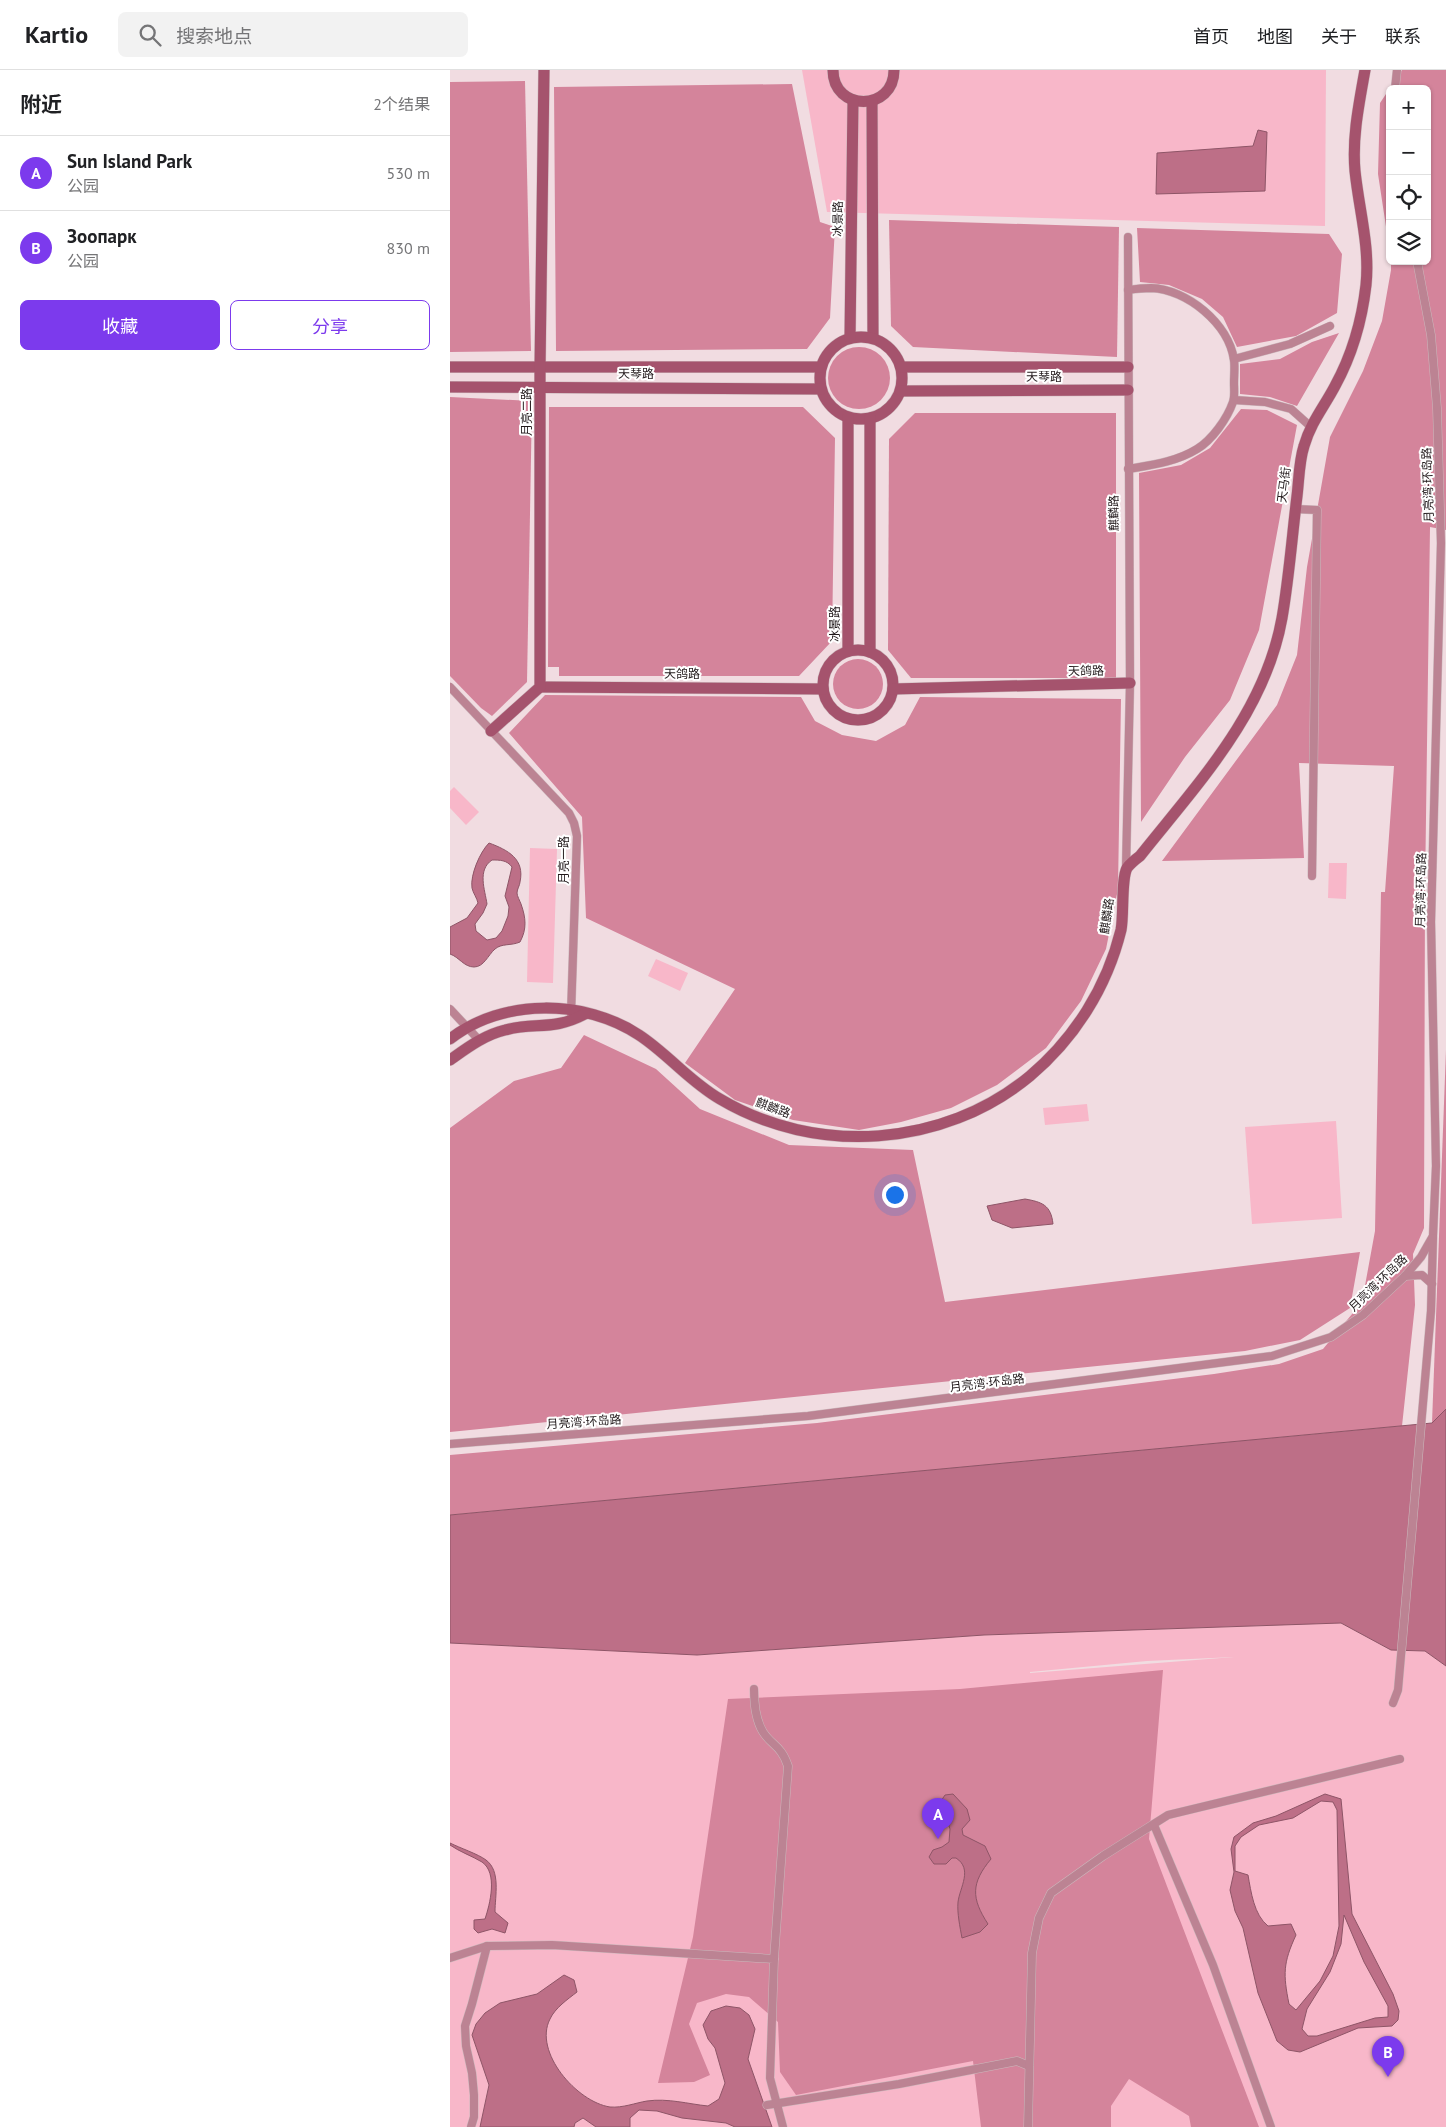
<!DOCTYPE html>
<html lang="zh">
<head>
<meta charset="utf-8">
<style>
  :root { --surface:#fff; --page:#f2f2f2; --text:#202124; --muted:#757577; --line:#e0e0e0; --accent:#7c3aed }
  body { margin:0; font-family:"PT Sans","Noto Sans SC",sans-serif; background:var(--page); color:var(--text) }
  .controls { position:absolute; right:15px; top:15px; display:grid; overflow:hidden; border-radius:8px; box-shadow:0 1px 4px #0004 }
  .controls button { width:45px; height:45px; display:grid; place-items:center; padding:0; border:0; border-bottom:1px solid var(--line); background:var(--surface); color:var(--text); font:25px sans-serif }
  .you { position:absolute; left:444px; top:1124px; width:18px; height:18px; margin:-12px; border:4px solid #fff; border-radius:50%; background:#1a73e8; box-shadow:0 0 0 8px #1a73e833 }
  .badge { display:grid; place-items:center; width:32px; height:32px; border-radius:50%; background:var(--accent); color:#fff; font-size:16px; font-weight:700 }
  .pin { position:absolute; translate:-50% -41px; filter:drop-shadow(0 1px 2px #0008) }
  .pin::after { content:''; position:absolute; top:26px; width:18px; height:15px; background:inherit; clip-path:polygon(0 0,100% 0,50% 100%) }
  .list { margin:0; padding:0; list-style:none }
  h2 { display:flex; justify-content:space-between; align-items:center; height:65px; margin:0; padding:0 20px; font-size:21px }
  h2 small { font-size:16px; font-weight:400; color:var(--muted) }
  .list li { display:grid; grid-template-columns:32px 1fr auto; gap:15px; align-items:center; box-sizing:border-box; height:75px; padding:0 20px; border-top:1px solid var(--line) }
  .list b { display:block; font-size:19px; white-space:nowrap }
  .list p { margin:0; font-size:16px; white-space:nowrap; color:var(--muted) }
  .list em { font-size:16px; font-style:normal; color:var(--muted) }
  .actions { display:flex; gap:10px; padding:15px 20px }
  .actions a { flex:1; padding:11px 0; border:1px solid var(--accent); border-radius:8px; text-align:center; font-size:18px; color:var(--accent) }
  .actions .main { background:var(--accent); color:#fff }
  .icon { flex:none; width:28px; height:28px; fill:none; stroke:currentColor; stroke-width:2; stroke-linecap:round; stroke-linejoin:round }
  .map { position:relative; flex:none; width:996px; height:2057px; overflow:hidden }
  header { display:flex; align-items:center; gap:30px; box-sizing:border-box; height:70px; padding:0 25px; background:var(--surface); border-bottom:1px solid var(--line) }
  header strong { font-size:24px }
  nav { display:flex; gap:28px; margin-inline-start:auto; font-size:18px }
  .search { width:350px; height:45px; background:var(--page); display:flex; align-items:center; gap:12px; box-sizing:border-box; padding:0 18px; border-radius:8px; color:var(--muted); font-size:19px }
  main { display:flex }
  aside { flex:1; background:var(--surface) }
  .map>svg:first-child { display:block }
</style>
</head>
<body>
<header>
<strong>Kartio</strong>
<div class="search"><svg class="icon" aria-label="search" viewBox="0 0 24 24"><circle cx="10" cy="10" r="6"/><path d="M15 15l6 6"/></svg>搜索地点</div>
<nav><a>首页</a><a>地图</a><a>关于</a><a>联系</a></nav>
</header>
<main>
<aside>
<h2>附近<small>2个结果</small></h2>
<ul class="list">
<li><span class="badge">A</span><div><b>Sun Island Park</b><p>公园</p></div><em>530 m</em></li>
<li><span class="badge">B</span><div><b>Зоопарк</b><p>公园</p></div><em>830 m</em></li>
</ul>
<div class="actions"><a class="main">收藏</a><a>分享</a></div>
</aside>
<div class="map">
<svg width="996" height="2057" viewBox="0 0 996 2057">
  <rect width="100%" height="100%" fill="#f1dce1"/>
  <!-- green -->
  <g fill="#f8b7c9" fill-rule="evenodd">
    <path d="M352 0H876L875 156 377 142Z"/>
    <path d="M4 717 29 742 16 755 0 738V721Z"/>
    <path d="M80 778 107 779 103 913 77 912Z"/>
    <path d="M879 793H897L896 829 878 828Z"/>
    <path d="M206 889 238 903 230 921 198 906Z"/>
    <path d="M637 1034 639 1051 595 1055 593 1038Z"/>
    <path d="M886 1051 892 1148 802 1154 795 1057Z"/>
    <path d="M891 1553 941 1580 975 1581 996 1596V2057H0V1573L250 1585 534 1565ZM784 1587 580 1603V1602L697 1591Z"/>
  </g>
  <!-- forest -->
  <g fill="#d4849b">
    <path d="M952 0H996V460L980 457 975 820 974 1158 963 1184 965 1235 952 1356 0 1445V1385L367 1353 764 1304 829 1294 873 1279 912 1232 925 1161 931 822H935L944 696 849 693 854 788 712 791 827 635 847 585 857 497 880 367 913 301 932 251 941 200V191H977V19H940V183L928 104 930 33Z"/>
    <path d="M75 11 81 281 0 282V12Z"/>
    <path d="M342 14 370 152 385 157 380 248 357 279 106 281 104 17Z"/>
    <path d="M439 150 669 157 667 287 463 277 441 256Z"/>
    <path d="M687 158 879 164 892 184 887 243 846 266 787 277 773 247 752 229 719 215 690 212Z"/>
    <path d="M889 263 847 336 820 327 790 324V294L830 289 862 272Z"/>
    <circle cx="409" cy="308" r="31"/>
    <path d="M0 327 82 331 77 612 42 646 31 638 0 606Z"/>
    <path d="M99 337H353L385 368 382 571 349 606H109V597H98Z"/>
    <path d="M791 339 817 340 847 355 809 560 780 630 735 687 691 752 689 403 731 395 760 378Z"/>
    <path d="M465 343H666V608H461L438 580 439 369Z"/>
    <circle cx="408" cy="614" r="25"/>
    <path d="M95 625 351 627 365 651 392 665 426 671 455 655 470 627 671 629 668 819 656 879 631 931 596 978 547 1015 501 1038 451 1052 409 1060 343 1050 285 1030 235 993 285 919 136 848 132 747 59 663Z"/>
    <path d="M134 965 206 999 250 1039 339 1075 463 1080 495 1232 910 1182 900 1238 850 1270 795 1281 0 1362V1058L64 1011 111 998Z"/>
    <path d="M996 980V1339L982 1353Z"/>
    <path d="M713 1600 699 1769 809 2057H741L739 2046 679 2009 661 2036V2057H531L523 1991 346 2025 330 2002 328 1952 299 1927 276 1924 247 1933 239 1954 260 2005 244 2012 208 2013 243 1867 278 1629 510 1619Z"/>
  </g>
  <!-- water -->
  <g fill="#bd6f87" stroke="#8e5567" fill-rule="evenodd">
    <path d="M808 60 817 62 815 121 706 124 707 83 803 76Z"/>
    <path d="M39 773C58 780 75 789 70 812 70 815 67 819 67 823 67 826 70 831 71 834 76 848 77 859 70 872 61 876 52 873 45 879 38 885 34 897 24 897 14 897 9 887 0 884V857L17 848 28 833C27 828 23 823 22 818 20 805 30 782 39 773ZM42 790C50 790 57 790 62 797L55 826 59 837 58 846 52 861 46 868 37 870 26 861 25 854 33 843 37 834C35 820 27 800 42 790Z"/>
    <path d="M575 1129C592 1132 601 1135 603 1154L562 1158 542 1150 537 1136Z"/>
    <path d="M996 1339V1596L975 1581 941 1580 891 1553 534 1565 247 1585 0 1573V1445L982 1353Z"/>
    <path d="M503 1724 517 1739 520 1750 512 1759 513 1765 535 1776 541 1789C521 1813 521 1828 538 1854L530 1862 512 1868C510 1857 507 1843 508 1832 510 1817 523 1799 506 1788H502L496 1794H484L479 1787 483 1780 492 1777 499 1772 500 1759 491 1731 495 1725Z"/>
    <path d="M875 1724 891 1729 902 1844 943 1924 949 1941 948 1950 942 1956 908 1958 850 1982 838 1980 827 1971 808 1923 793 1858 785 1841 780 1820 784 1802 781 1779 784 1767 803 1753 826 1746ZM871 1731 883 1732 887 1740 889 1856 883 1886 870 1911 846 1940 839 1934C833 1904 833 1893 846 1865L841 1854 818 1856C804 1845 801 1822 798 1805L785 1801V1776L791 1767 809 1755 843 1748ZM894 1845 914 1892 938 1936V1947L925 1948 867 1966H858L852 1959 857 1939 880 1902 891 1874Z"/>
    <path d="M0 1773C10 1778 28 1784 36 1790 51 1801 45 1826 45 1842L58 1853 55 1863 42 1859 28 1863 24 1859V1850L35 1849C40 1834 48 1803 32 1792 22 1786 10 1782 0 1775Z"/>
    <path d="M114 1905 124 1910 127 1922C118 1929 105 1938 100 1949 83 1982 127 2032 160 2037 173 2038 185 2033 197 2031 218 2028 238 2034 258 2036L269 2029 275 2013 265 1978 258 1969 253 1955 261 1941 276 1936 290 1938 299 1945 305 1959 298 1989 322 2057H285L276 2053 232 2048 207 2041 189 2040 180 2048V2057H146L133 2048 125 2053 124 2057H30L39 2015 22 1965 26 1954 35 1943 50 1933 87 1924Z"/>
  </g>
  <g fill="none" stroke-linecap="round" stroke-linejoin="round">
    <defs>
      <g id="street">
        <path d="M945 19 947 0"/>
        <path d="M784 289 840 274 880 256"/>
        <path d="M784 330 815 332 841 339 860 356"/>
        <path d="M678 399C701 395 726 392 747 379 762 370 777 349 783 332 785 326 784 319 784 313 784 305 785 297 784 290 779 254 737 219 701 218 693 218 685 219 678 220"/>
        <path d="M845 439 867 440 862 806"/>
        <path d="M0 617 119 743 124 753 127 766 121 944"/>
        <path d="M676 799 680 613 678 167"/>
        <path d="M0 939 29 970"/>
        <path d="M955 1206 972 1205 982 1214"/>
        <path d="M0 1374 358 1346 822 1286 881 1267 913 1245 955 1206 971 1187 983 1166 986 1096 981 852 991 473 987 338 981 265 967 191"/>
        <path d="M304 1619C304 1633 305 1649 313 1662 322 1676 331 1675 338 1696L324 1889"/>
        <path d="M943 1633 948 1620 981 1241 983 1168"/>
        <path d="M704 1755 763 1895 821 2057"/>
        <path d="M0 1888 37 1876 102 1875 324 1889 320 2008 333 2057"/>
        <path d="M317 2035 449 2014 567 1991 579 1996"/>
        <path d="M21 2057 24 2047V2025L22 2003 16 1976 15 1956 22 1934 37 1876"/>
        <path d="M578 2057 582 1883 589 1848 601 1823 653 1786 718 1745 950 1689"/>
      </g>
      <g id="secondary">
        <path d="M383 0C383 42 444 42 444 0"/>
        <path d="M422 31 423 268"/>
        <circle cx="411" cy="308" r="41"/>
        <path d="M400 268 403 30"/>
        <path d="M0 297H371"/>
        <path d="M451 297H678"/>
        <path d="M0 317 371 319"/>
        <path d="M451 321 678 320"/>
        <path d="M398 347V581"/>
        <path d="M420 348V582"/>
        <circle cx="408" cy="615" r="35"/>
        <path d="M90 617 373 619"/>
        <path d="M443 619 680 613"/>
        <path d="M41 661 90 617V298L94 0"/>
        <path d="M0 969C53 928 135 929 189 965 218 984 240 1012 270 1029 366 1086 493 1078 580 1006 625 968 657 917 671 860 674 846 671 809 677 798 680 794 686 789 690 786 748 713 815 643 832 548 839 508 842 467 847 426 849 410 849 391 854 376 861 352 874 337 885 316 902 285 912 250 916 215 920 176 909 140 905 101 902 67 909 34 915 0"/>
        <path d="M0 990C17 978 34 965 55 960 85 952 103 961 135 944"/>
      </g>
    </defs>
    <!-- street casing -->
    <use href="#street" stroke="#ccb9bd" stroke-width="9"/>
    <!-- secondary casing -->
    <use href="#secondary" stroke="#ccb9bd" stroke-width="12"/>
    <!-- street -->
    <use href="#street" stroke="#bc8393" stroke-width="8"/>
    <!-- secondary -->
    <use href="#secondary" stroke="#a5536d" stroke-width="11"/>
  </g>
  <g text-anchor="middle" stroke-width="4" stroke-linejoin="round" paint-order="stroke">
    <!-- street labels -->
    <g font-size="12" fill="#21191b" stroke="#fff">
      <text transform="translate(388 149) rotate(-89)" y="4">冰景路</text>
      <text x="186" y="308">天琴路</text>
      <text x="594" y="311">天琴路</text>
      <text transform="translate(77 342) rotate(-90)" y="4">月亮二路</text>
      <text transform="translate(834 415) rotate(-83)" y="4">天马街</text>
      <text transform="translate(978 415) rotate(-92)" y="4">月亮湾·环岛路</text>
      <text transform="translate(664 443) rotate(-91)" y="4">麒麟路</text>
      <text transform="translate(385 554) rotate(-90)" y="4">冰景路</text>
      <text transform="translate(636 601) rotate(-1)" y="4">天鸽路</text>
      <text x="232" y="608">天鸽路</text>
      <text transform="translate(114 790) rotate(-90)" y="4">月亮一路</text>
      <text transform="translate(971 820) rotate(-89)" y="4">月亮湾·环岛路</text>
      <text transform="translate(657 846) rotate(-82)" y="4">麒麟路</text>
      <text transform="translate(323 1038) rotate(20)" y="4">麒麟路</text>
      <text transform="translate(928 1213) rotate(-44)" y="4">月亮湾·环岛路</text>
      <text transform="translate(537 1313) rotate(-7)" y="4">月亮湾·环岛路</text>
      <text transform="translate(134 1352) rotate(-4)" y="4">月亮湾·环岛路</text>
    </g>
  </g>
</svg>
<div class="controls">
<button>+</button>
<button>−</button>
<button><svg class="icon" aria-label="locate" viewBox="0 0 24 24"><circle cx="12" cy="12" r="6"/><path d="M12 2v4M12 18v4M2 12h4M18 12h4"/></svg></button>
<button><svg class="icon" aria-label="layers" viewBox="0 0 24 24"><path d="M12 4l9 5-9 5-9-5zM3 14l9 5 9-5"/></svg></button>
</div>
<div class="you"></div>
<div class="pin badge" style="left:488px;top:1769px">A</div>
<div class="pin badge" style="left:938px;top:2007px">B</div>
</div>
</main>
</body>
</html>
